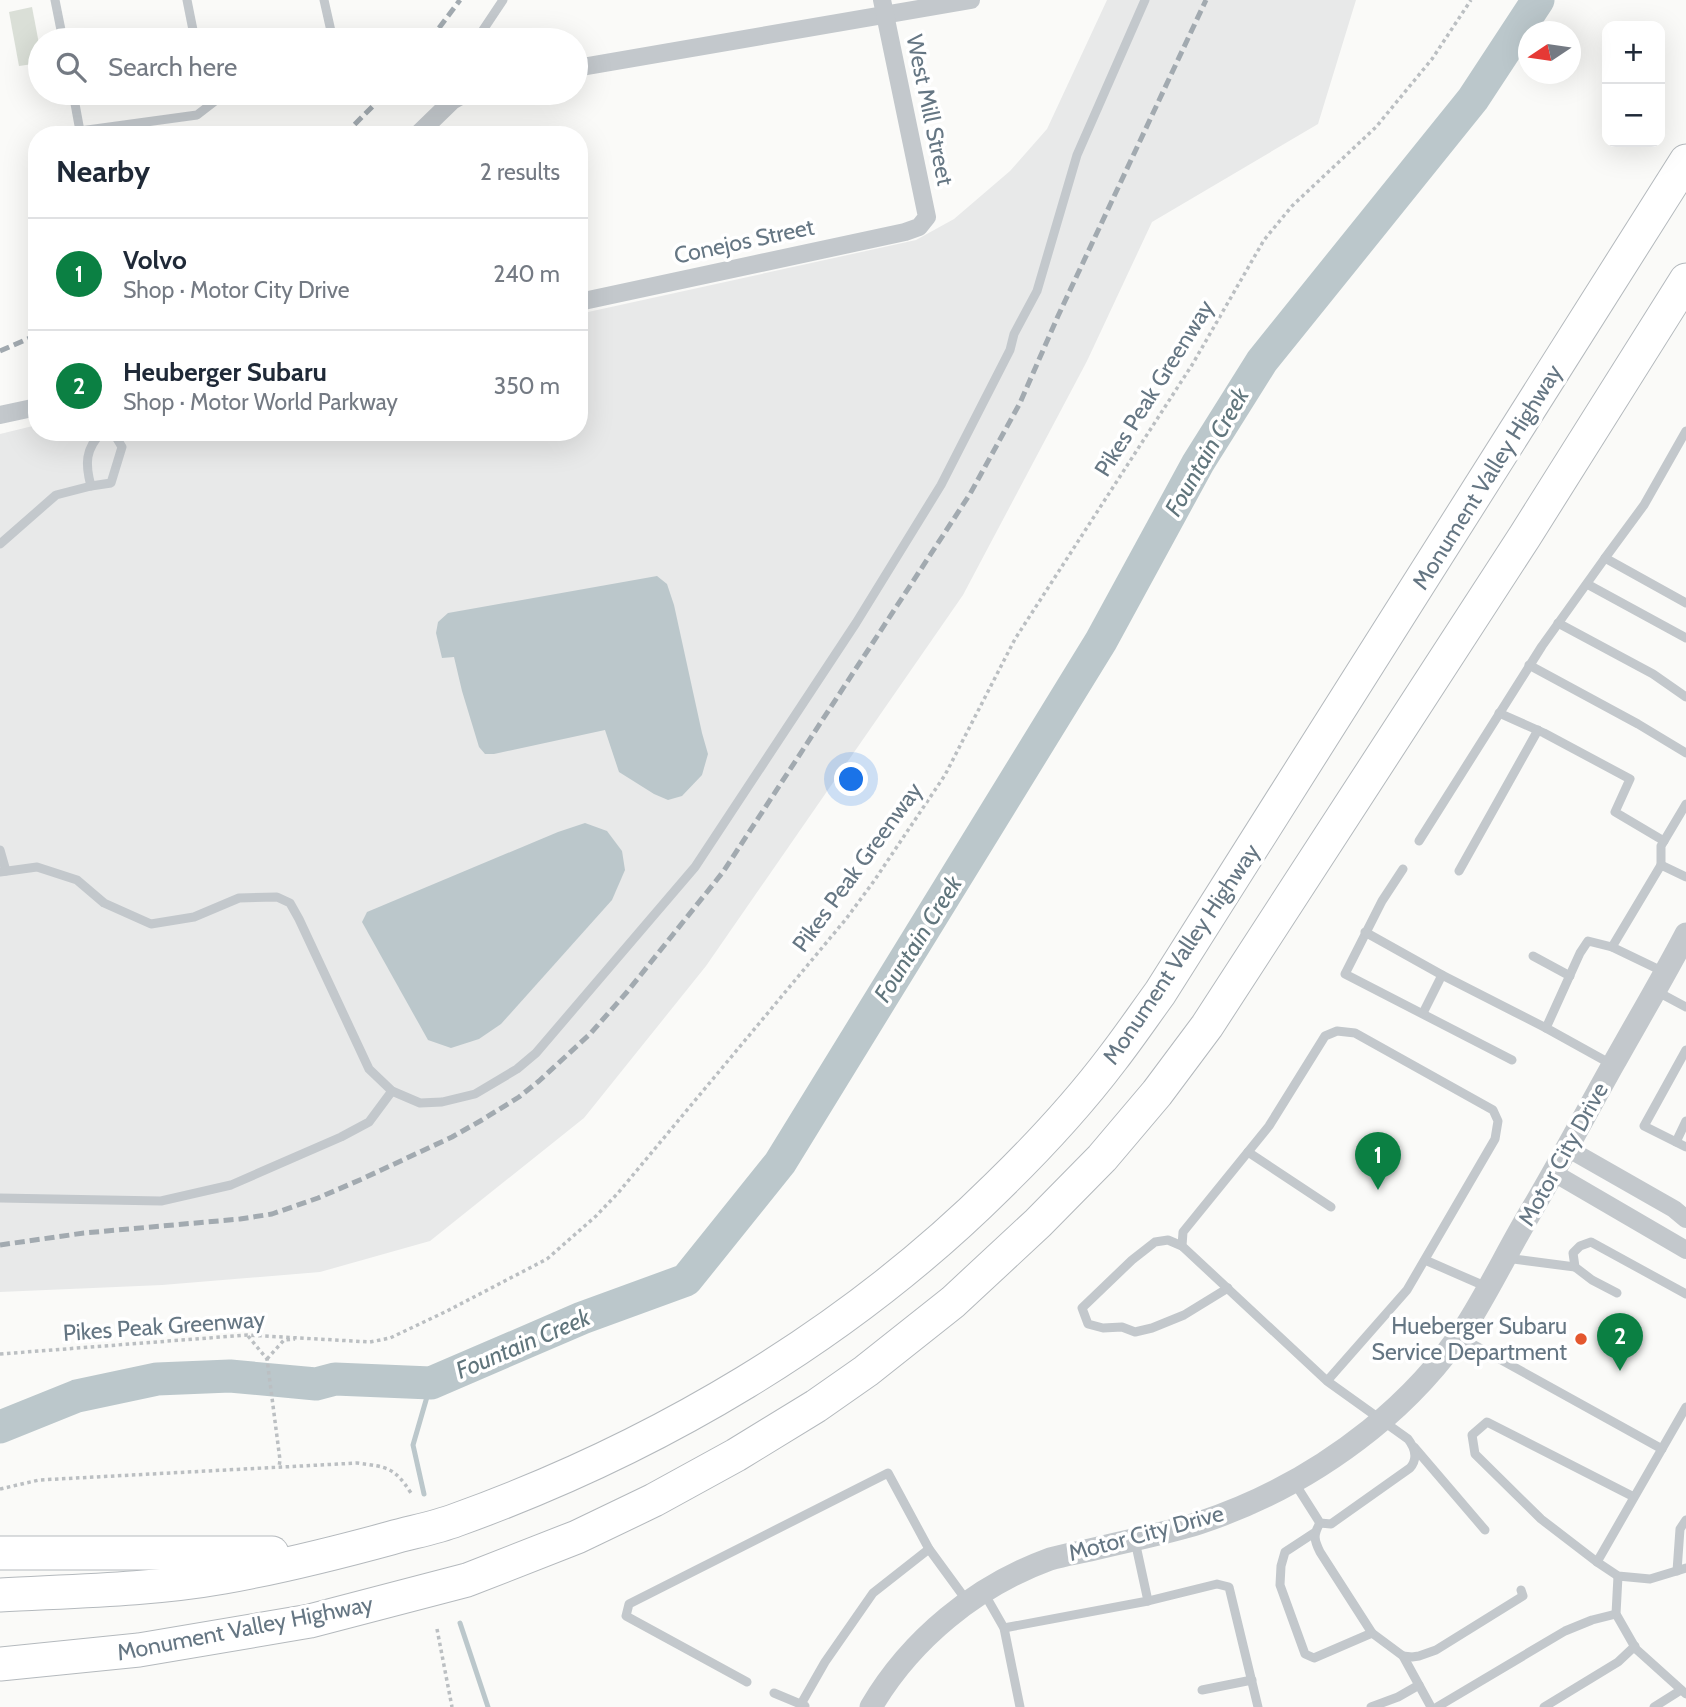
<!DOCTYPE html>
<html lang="en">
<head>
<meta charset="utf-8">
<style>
  :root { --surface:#fff; --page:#f6f6f7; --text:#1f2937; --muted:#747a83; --line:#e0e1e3; --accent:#0b8043 }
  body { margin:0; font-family:Cabin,sans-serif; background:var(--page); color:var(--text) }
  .controls { position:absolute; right:21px; top:21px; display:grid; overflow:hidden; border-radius:14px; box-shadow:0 7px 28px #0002 }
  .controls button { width:63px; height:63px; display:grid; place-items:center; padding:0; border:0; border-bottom:2px solid var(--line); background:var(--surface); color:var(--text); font:35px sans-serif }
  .compass { position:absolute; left:1518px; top:21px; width:63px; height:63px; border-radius:50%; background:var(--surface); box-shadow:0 7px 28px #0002; rotate:257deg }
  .you { position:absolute; left:852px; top:780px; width:24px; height:24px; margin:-18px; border:5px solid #fff; border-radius:50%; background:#1a73e8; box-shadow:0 0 0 10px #1a73e833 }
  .badge { display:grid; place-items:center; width:46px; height:46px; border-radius:50%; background:var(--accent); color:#fff; font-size:23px; font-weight:700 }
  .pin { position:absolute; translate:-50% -58px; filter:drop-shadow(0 2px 4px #0008) }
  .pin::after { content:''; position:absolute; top:37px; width:24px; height:21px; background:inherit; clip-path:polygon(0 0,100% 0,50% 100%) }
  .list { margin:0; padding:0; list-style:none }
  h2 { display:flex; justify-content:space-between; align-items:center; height:91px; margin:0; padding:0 28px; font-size:30px }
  h2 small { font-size:23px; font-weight:400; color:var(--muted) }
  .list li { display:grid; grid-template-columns:46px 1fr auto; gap:21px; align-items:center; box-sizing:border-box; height:112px; padding:0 28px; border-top:2px solid var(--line) }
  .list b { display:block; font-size:26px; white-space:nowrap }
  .list p { margin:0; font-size:23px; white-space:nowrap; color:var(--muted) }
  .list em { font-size:23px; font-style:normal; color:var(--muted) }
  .icon { flex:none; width:38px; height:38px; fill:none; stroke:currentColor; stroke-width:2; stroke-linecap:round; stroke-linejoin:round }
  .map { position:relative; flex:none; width:1686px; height:1707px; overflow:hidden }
  .search { position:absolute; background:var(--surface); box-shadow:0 7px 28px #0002; left:28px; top:28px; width:560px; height:77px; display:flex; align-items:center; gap:18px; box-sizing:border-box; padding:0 24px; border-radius:38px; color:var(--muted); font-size:26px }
  .panel { position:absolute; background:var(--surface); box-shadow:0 7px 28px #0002; left:28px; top:126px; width:560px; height:315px; border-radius:28px }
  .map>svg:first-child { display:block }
</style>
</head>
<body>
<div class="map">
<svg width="1686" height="1707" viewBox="0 0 1686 1707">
  <rect width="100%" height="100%" fill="#fafaf8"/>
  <!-- built -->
  <path fill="#e8e9e9" d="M1107 0H1356L1318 124 1152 222 1087 361 963 595 706 966 584 1118 430 1241 320 1272 162 1285 0 1292V434L37 425V432H579V314L916 240 954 219 1010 171 1047 129Z"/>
  <!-- green -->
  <path fill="#dadfd7" d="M32 7 40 49V63L19 66 9 12Z"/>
  <!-- water -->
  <g fill="#bbc7cb">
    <path d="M657 576 667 584 674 605 702 733 708 754 702 775 682 796 668 800 654 794 619 772 605 730 494 754H485L479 747 462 691 454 657 442 658 436 633 438 622 448 613Z"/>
    <path d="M585 823 607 831 622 851 625 870 612 900 501 1024 479 1039 451 1048 428 1040 362 922 367 912 558 832Z"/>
  </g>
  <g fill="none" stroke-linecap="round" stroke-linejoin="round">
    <!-- stream -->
    <g stroke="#bbc7cb" stroke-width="5">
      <path d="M424 1494 413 1445 431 1383"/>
      <path d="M460 1623 488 1707"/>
    </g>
    <!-- river -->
    <path stroke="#bbc7cb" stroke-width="33" d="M0 1427 77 1396 157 1379 230 1376 316 1384 335 1379 431 1383 582 1318 686 1280 780 1163 1101 641 1198 463 1262 361 1473 99 1538 0"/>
    <defs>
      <g id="motorway">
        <path d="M0 1553H272"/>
        <path d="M0 1595C75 1591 151 1590 224 1577 280 1567 336 1553 391 1538 412 1532 435 1528 456 1520 656 1448 847 1336 998 1186 1039 1146 1078 1104 1112 1059 1129 1037 1144 1015 1160 993L1686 161"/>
        <path d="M0 1664 139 1650 310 1621 467 1580 577 1537 654 1500 736 1455 816 1406 866 1371 953 1302 1038 1223 1102 1158 1157 1093 1207 1026 1525 536 1686 280"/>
      </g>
    </defs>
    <!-- motorway casing -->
    <use href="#motorway" stroke="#b4b9bd" stroke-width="35"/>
    <!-- path -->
    <g stroke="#bbbfc2" stroke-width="3.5" stroke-dasharray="3.5 3.5" stroke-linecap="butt">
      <path d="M248 1336 267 1359 280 1460 279 1467"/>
      <path d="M0 1354 247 1335 370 1342 390 1338 447 1311 547 1259 596 1216 618 1193 846 919 874 881 945 775 1015 639 1192 365 1264 240 1292 206 1376 127 1432 59 1471 0"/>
      <path d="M267 1359 284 1340 295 1339"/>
      <path d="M0 1489 39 1480 357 1463C388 1467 394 1467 411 1493"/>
      <path d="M437 1629 452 1707"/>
    </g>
    <!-- service -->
    <g stroke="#c3c8cc" stroke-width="9">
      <path d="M55 0 63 40"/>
      <path d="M187 0 195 40"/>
      <path d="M324 0 333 40"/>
      <path d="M482 40 481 33 503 0"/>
      <path d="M73 93 80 131 197 115 219 98"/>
      <path d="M210 93 219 98 240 93"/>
      <path d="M91 486C85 464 85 449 102 432"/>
      <path d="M0 544 56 495 91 486 111 483 122 447 113 432"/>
      <path d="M1605 558 1644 505 1686 431"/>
      <path d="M1587 584 1686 638"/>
      <path d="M1558 623 1653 674 1686 697"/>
      <path d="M1529 665 1638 724 1686 753"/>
      <path d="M1499 713 1544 733 1630 779 1615 812 1664 841"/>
      <path d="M1419 841 1542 646 1605 558 1686 603"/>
      <path d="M0 850 6 871"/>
      <path d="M1661 865V846L1686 804"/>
      <path d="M1403 869 1382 901 1345 974 1512 1060"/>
      <path d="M1459 871 1538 730"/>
      <path d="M0 872 37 867 77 880 104 903 151 924 194 917 239 898 277 897 290 903 299 919 369 1069 392 1091 420 1103 442 1102 475 1094 517 1069 536 1053 695 867 856 623 941 485 1010 350 1014 334 1037 291 1077 155 1145 0"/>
      <path d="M1365 932 1442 975 1546 1028"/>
      <path d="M1533 956 1570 976"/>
      <path d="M1664 972 1612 947 1661 865 1686 877"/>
      <path d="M1656 991 1686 1007"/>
      <path d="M1423 1013 1442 975"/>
      <path d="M1686 1050 1644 1126 1686 1147"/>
      <path d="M1611 1064 1546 1028 1580 953 1588 941 1612 947"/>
      <path d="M1676 1142 1686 1121"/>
      <path d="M1248 1152 1331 1207"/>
      <path d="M0 1198 161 1201 231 1185 341 1137 369 1122 392 1091"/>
      <path d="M1182 1246 1168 1240 1155 1242 1132 1260 1082 1308 1088 1324 1103 1328 1122 1327 1135 1332 1152 1328 1184 1315 1228 1288"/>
      <path d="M1506 1258 1575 1267"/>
      <path d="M1425 1260 1487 1287"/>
      <path d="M1617 1293 1592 1280 1575 1267 1573 1253 1580 1246 1591 1242 1686 1294"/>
      <path d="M1458 1336 1662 1449"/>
      <path d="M1414 1447 1485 1530"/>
      <path d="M1294 1482 1320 1523 1331 1524 1410 1468C1418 1459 1415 1448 1408 1439L1327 1381 1182 1246 1183 1232 1269 1126 1325 1036 1337 1031 1355 1033 1493 1110 1498 1121 1495 1139 1407 1290 1327 1381"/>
      <path d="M1634 1497 1487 1422 1472 1435 1475 1454 1541 1519 1597 1562 1686 1407"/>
      <path d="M1320 1523C1313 1535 1314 1540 1320 1552L1372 1633 1403 1656 1431 1707"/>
      <path d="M1314 1533 1285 1552 1281 1566 1280 1585 1305 1654 1314 1658 1372 1633"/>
      <path d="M1597 1562 1618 1576 1650 1579 1686 1568"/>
      <path d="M1677 1571 1680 1529 1686 1520"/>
      <path d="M1618 1576 1616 1614 1636 1649 1686 1694"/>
      <path d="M984 1593 1004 1628 1020 1707"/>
      <path d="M1148 1601 1217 1584 1229 1587 1258 1707"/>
      <path d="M1004 1628 1148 1601 1135 1541"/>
      <path d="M1403 1656 1412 1657 1419 1656 1436 1650 1523 1596 1521 1590"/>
      <path d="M747 1682 626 1616 629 1604 888 1473 929 1549 967 1601"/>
      <path d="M1202 1690 1252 1680"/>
      <path d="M774 1693 805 1706"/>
      <path d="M801 1704 825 1662 873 1593 929 1549"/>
      <path d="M1371 1707 1398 1697 1419 1685"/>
      <path d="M1437 1707 1565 1631 1592 1620 1616 1614"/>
      <path d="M1544 1707 1618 1662 1635 1646"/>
      <path d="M1654 1707 1681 1690"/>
    </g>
    <!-- minor -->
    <g stroke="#c3c8cc" stroke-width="18">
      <path d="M576 68 971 0"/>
      <path d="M417 135 452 101 466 93"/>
      <path d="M579 302 905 232 919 227 927 217 882 0"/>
      <path d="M0 415 37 407"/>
      <path d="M1567 1148 1674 1209 1686 1219"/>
      <path d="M1554 1173 1686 1250"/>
    </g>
    <!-- tertiary -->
    <path stroke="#c3c8cc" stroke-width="23" d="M871 1707C911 1639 976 1586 1050 1559 1063 1555 1077 1553 1090 1550 1126 1541 1164 1534 1199 1523 1260 1503 1320 1470 1370 1430 1406 1401 1440 1365 1466 1326 1489 1290 1508 1250 1530 1213 1559 1164 1586 1113 1614 1063 1638 1020 1663 978 1686 934"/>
    <!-- motorway -->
    <use href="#motorway" stroke="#fff" stroke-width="33"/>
    <!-- rail -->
    <g stroke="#a2aab0" stroke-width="5" stroke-dasharray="10 5" stroke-linecap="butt">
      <path d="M430 40 460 0"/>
      <path d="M344 135 386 93"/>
      <path d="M0 351 37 335"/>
      <path d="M0 1245 84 1233 240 1219 272 1214 318 1198 362 1179 452 1137 482 1120 519 1097 539 1081 590 1034 627 992 723 872 970 494 1020 403 1058 316 1206 0"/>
    </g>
  </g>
  <!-- markers -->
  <circle fill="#e4572e" stroke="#fff" stroke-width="2.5" cx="1581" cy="1339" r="7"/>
  <g text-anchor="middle" stroke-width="7" stroke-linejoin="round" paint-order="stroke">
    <!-- street labels -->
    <g font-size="23" fill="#657683" stroke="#fff">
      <text transform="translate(930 110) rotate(78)" y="8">West Mill Street</text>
      <text transform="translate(744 241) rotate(-12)" y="8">Conejos Street</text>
      <text transform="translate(1154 388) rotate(-58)" y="8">Pikes Peak Greenway</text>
      <text transform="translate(1487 477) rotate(-58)" y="8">Monument Valley Highway</text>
      <text transform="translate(857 867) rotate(-54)" y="8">Pikes Peak Greenway</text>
      <text transform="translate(1181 954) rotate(-56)" y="8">Monument Valley Highway</text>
      <text transform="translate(1563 1154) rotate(-61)" y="8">Motor City Drive</text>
      <text transform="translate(164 1326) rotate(-4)" y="8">Pikes Peak Greenway</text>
      <text transform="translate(1146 1533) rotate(-15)" y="8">Motor City Drive</text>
      <text transform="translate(245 1628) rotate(-11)" y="8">Monument Valley Highway</text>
    </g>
    <!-- poi labels -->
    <g font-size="23" fill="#657683" stroke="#fff" text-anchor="end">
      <text x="1567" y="1334">Hueberger Subaru<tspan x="1567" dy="26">Service Department</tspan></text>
    </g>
    <!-- water labels -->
    <g font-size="24" font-style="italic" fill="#60757c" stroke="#fff">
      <text transform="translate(1207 452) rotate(-60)" y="8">Fountain Creek</text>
      <text transform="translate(918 939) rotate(-58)" y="8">Fountain Creek</text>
      <text transform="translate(523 1344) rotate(-23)" y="8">Fountain Creek</text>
    </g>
  </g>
</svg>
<div class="controls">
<button>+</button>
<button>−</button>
</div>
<svg class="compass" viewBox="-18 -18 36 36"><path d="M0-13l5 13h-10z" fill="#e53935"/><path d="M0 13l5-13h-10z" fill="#747a83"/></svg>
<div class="you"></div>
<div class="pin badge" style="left:1378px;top:1190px">1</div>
<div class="pin badge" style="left:1620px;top:1371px">2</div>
<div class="search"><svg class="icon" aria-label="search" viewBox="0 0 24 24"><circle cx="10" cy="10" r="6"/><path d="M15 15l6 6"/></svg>Search here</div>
<section class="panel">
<h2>Nearby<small>2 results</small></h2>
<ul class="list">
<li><span class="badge">1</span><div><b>Volvo</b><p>Shop · Motor City Drive</p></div><em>240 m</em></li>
<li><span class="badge">2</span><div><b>Heuberger Subaru</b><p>Shop · Motor World Parkway</p></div><em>350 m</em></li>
</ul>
</section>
</div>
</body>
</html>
